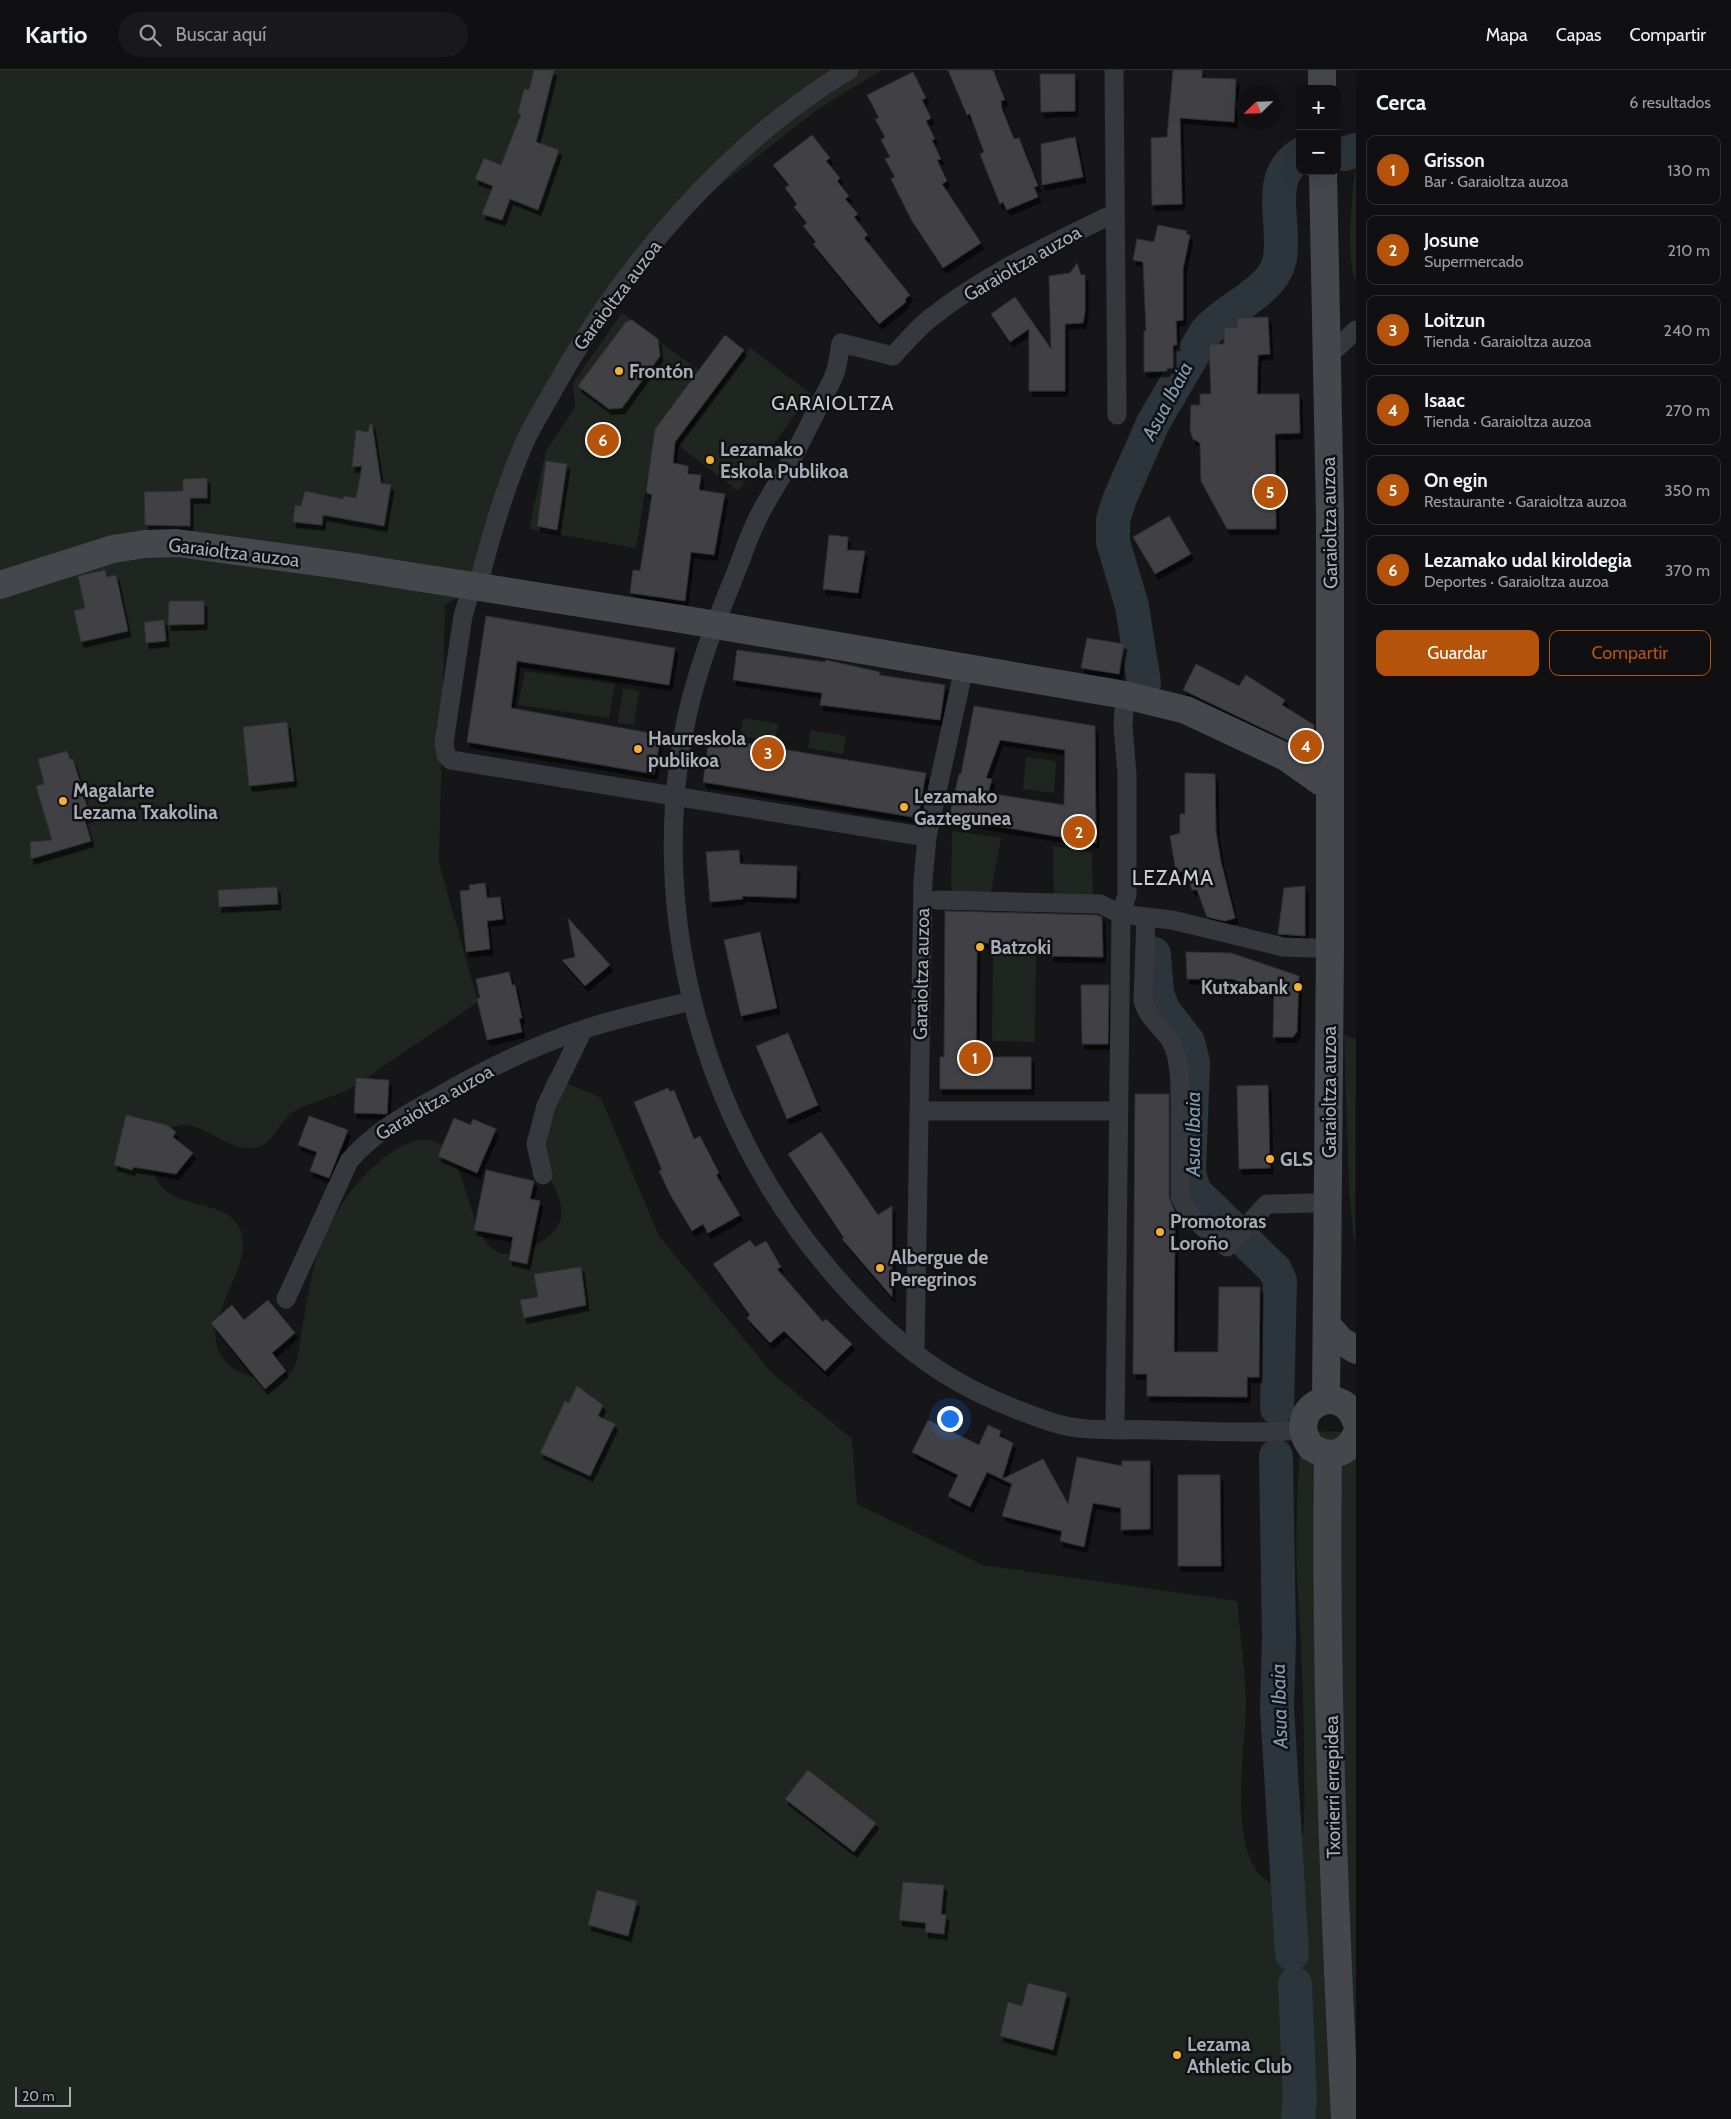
<!DOCTYPE html>
<html lang="es">
<head>
<meta charset="utf-8">
<style>
  :root { --surface:#101012; --page:#19191b; --text:#f1f3f6; --muted:#9c9d9f; --line:#303032; --accent:#b45309 }
  body { margin:0; font-family:Cabin,sans-serif; background:var(--page); color:var(--text) }
  .controls { position:absolute; right:15px; top:15px; display:grid; overflow:hidden; border-radius:10px; box-shadow:0 5px 20px #0002 }
  .controls button { width:45px; height:45px; display:grid; place-items:center; padding:0; border:0; border-bottom:1px solid var(--line); background:var(--surface); color:var(--text); font:25px sans-serif }
  .compass { position:absolute; left:1236px; top:15px; width:45px; height:45px; border-radius:50%; background:var(--surface); box-shadow:0 5px 20px #0002; rotate:247deg }
  .scale { position:absolute; left:15px; bottom:12px; width:56px; box-sizing:border-box; padding-left:5px; border:2px solid #a8adb8; border-top:0; font-size:14px; line-height:18px; white-space:nowrap; color:#a8adb8; -webkit-text-stroke:4px #111113; paint-order:stroke }
  .you { position:absolute; left:949px; top:1348px; width:18px; height:18px; margin:-12px; border:4px solid #fff; border-radius:50%; background:#1a73e8; box-shadow:0 0 0 8px #1a73e833 }
  .badge { display:grid; place-items:center; width:32px; height:32px; border-radius:50%; background:var(--accent); color:#fff; font-size:16px; font-weight:700 }
  .pin { position:absolute; translate:-50% -50%; border:2px solid #fff; box-shadow:0 1px 5px #0006 }
  .list { margin:0; padding:0; list-style:none }
  h2 { display:flex; justify-content:space-between; align-items:center; height:65px; margin:0; padding:0 20px; font-size:21px }
  h2 small { font-size:16px; font-weight:400; color:var(--muted) }
  .list li { display:grid; grid-template-columns:32px 1fr auto; gap:15px; align-items:center; box-sizing:border-box; height:70px; margin:0 10px 10px; padding:0 10px; border:1px solid var(--line); border-radius:10px }
  .list b { display:block; font-size:19px; white-space:nowrap }
  .list p { margin:0; font-size:16px; white-space:nowrap; color:var(--muted) }
  .list em { font-size:16px; font-style:normal; color:var(--muted) }
  .actions { display:flex; gap:10px; padding:15px 20px }
  .actions a { flex:1; padding:11px 0; border:1px solid var(--accent); border-radius:10px; text-align:center; font-size:18px; color:var(--accent) }
  .actions .main { background:var(--accent); color:#fff }
  .icon { flex:none; width:28px; height:28px; fill:none; stroke:currentColor; stroke-width:2; stroke-linecap:round; stroke-linejoin:round }
  .map { position:relative; flex:none; width:1356px; height:2049px; overflow:hidden }
  header { display:flex; align-items:center; gap:30px; box-sizing:border-box; height:70px; padding:0 25px; background:var(--surface); border-bottom:1px solid var(--line) }
  header strong { font-size:24px }
  nav { display:flex; gap:28px; margin-inline-start:auto; font-size:18px }
  .search { width:350px; height:45px; background:var(--page); display:flex; align-items:center; gap:12px; box-sizing:border-box; padding:0 18px; border-radius:28px; color:var(--muted); font-size:19px }
  main { display:flex }
  aside { flex:1; background:var(--surface) }
  .map>svg:first-child { display:block }
</style>
</head>
<body>
<header>
<strong>Kartio</strong>
<div class="search"><svg class="icon" aria-label="search" viewBox="0 0 24 24"><circle cx="10" cy="10" r="6"/><path d="M15 15l6 6"/></svg>Buscar aquí</div>
<nav><a>Mapa</a><a>Capas</a><a>Compartir</a></nav>
</header>
<main>
<div class="map">
<svg width="1356" height="2049" viewBox="0 0 1356 2049">
  <defs>
    <filter id="shadow"><feDropShadow dx="3" dy="5.5" stdDeviation="0" flood-color="#0009"/></filter>
  </defs>
  <rect width="100%" height="100%" fill="#161618"/>
  <!-- green -->
  <g fill="#1e261f">
    <path d="M0 0H882L818 39 676 150 538 332 484 512 445 535 439 793 478 932 353 1017C334 1028 310 1031 293 1042 277 1053 273 1078 251 1078 219 1080 199 1041 165 1061 161 1070 152 1084 153 1094 157 1146 225 1123 240 1159 259 1202 180 1264 236 1300 250 1309 283 1315 293 1299 300 1287 300 1268 303 1254 308 1226 314 1185 327 1160 342 1131 364 1100 392 1082 479 1026 455 1181 506 1184 519 1184 534 1177 544 1170 583 1142 546 1113 538 1080 532 1055 541 1029 548 1005L601 1028 659 1166 772 1303 852 1369 857 1434 983 1495 1237 1531C1240 1564 1245 1597 1246 1630 1247 1672 1222 1801 1277 1815 1295 1806 1298 1795 1301 1775 1306 1749 1304 1722 1304 1696 1304 1632 1301 1569 1297 1506 1295 1457 1298 1409 1301 1361L1356 1362V2049H0Z"/>
    <path d="M1356 86V211C1344 186 1354 116 1356 86Z"/>
    <path d="M622 243 698 300 655 359 636 478 529 459 546 381 575 337 573 313Z"/>
    <path d="M750 278 811 324 738 421 678 375Z"/>
    <path d="M525 601 615 614 609 648 518 635Z"/>
    <path d="M623 618 639 621 634 655 618 653Z"/>
    <path d="M743 648 778 654 775 672 740 666Z"/>
    <path d="M811 660 846 666 843 684 808 678Z"/>
    <path d="M1026 687 1056 691 1054 723 1023 719Z"/>
    <path d="M952 761 1001 768 990 828 951 827Z"/>
    <path d="M1053 776 1092 783 1093 830H1054Z"/>
    <path d="M993 882 1036 883 1035 972 992 971Z"/>
    <path d="M1344 965 1356 969 1355 1178 1349 1119Z"/>
  </g>
  <g fill="none" stroke-linecap="round" stroke-linejoin="round">
    <!-- river -->
    <g stroke="#2c353c" stroke-width="34">
      <path d="M1344 84 1356 80"/>
      <path d="M1144 613 1132 536 1113 472V450L1120 428 1153 353 1206 262C1225 239 1272 222 1279 192 1288 157 1263 109 1300 85"/>
      <path d="M1154 884 1157 924 1164 941 1188 972 1193 992 1189 1102 1194 1121 1275 1200 1280 1211 1277 1338"/>
      <path d="M1276 1386 1279 1568 1277 1638 1292 1884"/>
      <path d="M1295 1914 1300 2031 1298 2049"/>
    </g>
  </g>
  <!-- building -->
  <g fill="#404145" stroke="#303034" fill-rule="evenodd" filter="url(#shadow)">
    <path d="M534 0H554L536 72 559 80 538 140 510 129 502 150 482 144 493 116 475 109 484 88 501 95 521 44 518 43 524 19 529 20Z"/>
    <path d="M948 0H993L1005 30 1001 31 1002 39 1014 69 1019 68 1038 116 1034 117 1038 127 1007 140 1003 132 1000 134 980 84 984 82 970 44 967 45Z"/>
    <path d="M1173 0H1202V8L1236 9 1234 52 1180 48 1182 134 1152 135 1151 68 1167 67Z"/>
    <path d="M913 2 926 28 922 30 931 48 926 51 935 69 932 70 941 89 937 90 947 111 942 114 981 173 943 198 912 151 891 109 895 107 885 89 890 87 881 70 885 67 875 49 879 48 867 25Z"/>
    <path d="M1040 4H1075V41L1041 42Z"/>
    <path d="M812 65 830 88 826 91 840 108 837 111 849 126 845 129 858 144 854 147 868 165 864 168 910 225 905 229 906 232 879 254 813 174 816 172 803 156 807 153 794 137 797 134 785 118 789 115 773 95Z"/>
    <path d="M1075 67 1083 107 1042 115 1041 74Z"/>
    <path d="M1158 155 1187 161 1186 164 1190 165 1183 199V250L1176 251 1177 275H1173V298H1167V301L1144 302V261H1146L1143 192 1133 190 1137 169 1154 172Z"/>
    <path d="M1077 193 1081 205H1085V242L1083 253 1065 254V321H1029V259L1010 272 991 244 1015 227 1051 279 1049 206 1070 203Z"/>
    <path d="M1268 247 1270 284 1258 285 1257 324H1299L1300 363 1275 364 1276 459H1227L1201 411 1200 373 1193 369 1190 360 1191 335H1200V324H1211L1209 274H1224V258L1237 257V248Z"/>
    <path d="M632 250 658 269 660 286 622 338 609 339 578 316 626 252Z"/>
    <path d="M725 265 744 280 675 372 673 393 688 396V404L701 405 699 420 725 424 714 485 691 482 685 531 630 523 633 500 640 501 652 425 646 422 655 359Z"/>
    <path d="M370 354H372L381 413 391 415 384 456 323 445 322 455 293 452 295 435 301 436 305 421 343 429 344 426 356 428 362 396 352 397 356 360 368 362Z"/>
    <path d="M546 391 567 394 557 460 537 456Z"/>
    <path d="M207 408V428H190V456L145 455 144 422 183 421V409Z"/>
    <path d="M1169 446 1191 484 1155 504 1133 467Z"/>
    <path d="M829 465 848 467 847 480 865 481 858 523 823 519Z"/>
    <path d="M105 500 107 507 116 505 128 561 81 572 74 541 85 538 78 506Z"/>
    <path d="M169 531H204V554L168 555Z"/>
    <path d="M486 546 675 578 669 615 517 591 511 638 661 665 654 704 467 672Z"/>
    <path d="M164 550 166 571 146 573 144 552Z"/>
    <path d="M1087 568 1124 574 1119 604 1081 598Z"/>
    <path d="M737 580 825 592 826 590 880 602 879 605 945 615 940 650 820 635 822 623 733 610Z"/>
    <path d="M1196 594 1239 616 1246 605 1285 630 1282 635 1314 655V662L1304 680 1293 673 1183 620Z"/>
    <path d="M974 636 1095 656 1096 773 949 748 959 704H961ZM1000 670 1065 680 1064 735 988 723 992 709 986 708Z"/>
    <path d="M287 652 294 711 249 716 243 657Z"/>
    <path d="M709 667 926 703 918 748 703 712Z"/>
    <path d="M67 681 70 689H73L90 746 84 748 91 771 31 789 30 772 52 770 36 716 44 714 38 689Z"/>
    <path d="M1185 703 1215 704 1216 762 1221 792 1235 848 1225 851 1207 847 1197 820H1192L1186 801 1176 802 1170 766 1180 763V744H1185Z"/>
    <path d="M739 780 740 794 797 796 796 828 742 826 743 829 710 832 706 782Z"/>
    <path d="M485 813 487 828 500 827 503 849 487 851 490 879 466 882 460 821 470 820 469 815Z"/>
    <path d="M1305 816V866L1278 864 1284 818Z"/>
    <path d="M277 817 278 834 219 837 218 820Z"/>
    <path d="M945 841 1097 845 1102 847 1103 887 1051 886 1052 873H977L976 987H1031V1019H940V987H944Z"/>
    <path d="M568 848 610 895 585 916 562 890 575 887Z"/>
    <path d="M760 862 777 938 741 946 724 870Z"/>
    <path d="M1186 882 1231 883 1299 906 1297 962 1293 967H1273L1274 924 1232 909H1187Z"/>
    <path d="M509 902 512 915H515L522 948 519 949 522 962 487 970 477 929 480 928 476 909Z"/>
    <path d="M1081 915H1109L1108 974H1082Z"/>
    <path d="M788 963 818 1035 787 1049 756 976Z"/>
    <path d="M356 1008 389 1010 387 1044 354 1043Z"/>
    <path d="M1268 1015 1270 1098 1239 1099 1237 1016Z"/>
    <path d="M668 1018 670 1022 674 1020 694 1069 700 1066 719 1103 716 1105 740 1145 708 1163 703 1154 692 1161 671 1126 659 1101 662 1100 634 1032Z"/>
    <path d="M1135 1024H1169V1127L1175 1142 1174 1282H1218L1219 1217H1260L1259 1307H1247V1327L1147 1326V1304H1133Z"/>
    <path d="M126 1045 167 1055 176 1062 173 1067 193 1083 176 1104 133 1097 132 1100 114 1095Z"/>
    <path d="M309 1046 348 1060 329 1108 310 1101 317 1082 298 1075Z"/>
    <path d="M454 1048 471 1055 473 1049 496 1059 477 1103 438 1086Z"/>
    <path d="M821 1062 878 1145 892 1136V1227L842 1169 844 1168 788 1084Z"/>
    <path d="M486 1100 534 1111 530 1129 540 1131 527 1194 509 1190 513 1167 474 1160Z"/>
    <path d="M750 1170 755 1177 766 1171 781 1197 777 1199 823 1252 826 1249 852 1274 825 1301 784 1261 770 1273 747 1248 750 1245 713 1194Z"/>
    <path d="M581 1197 586 1235 524 1248 520 1230 538 1227 534 1204Z"/>
    <path d="M268 1230 295 1263 272 1283 286 1301 265 1319 211 1253 232 1235 244 1250Z"/>
    <path d="M577 1316 603 1335 598 1346 615 1354 590 1406 540 1383 565 1331 569 1333Z"/>
    <path d="M928 1350 979 1375 988 1355 1001 1361 999 1366 1013 1373 1002 1409 1043 1389 1068 1434 1077 1387 1122 1396V1391H1150V1459L1121 1460V1438L1093 1433 1084 1477 1060 1471 1062 1461 1002 1446 1012 1414 987 1402 970 1437 948 1426 958 1405 912 1382Z"/>
    <path d="M1178 1405H1220L1221 1496H1178Z"/>
    <path d="M808 1700 876 1753 854 1782 785 1729Z"/>
    <path d="M903 1812 944 1815 941 1844 946 1845 944 1864 925 1862 926 1853 899 1850Z"/>
    <path d="M597 1820 637 1831 628 1866 588 1855Z"/>
    <path d="M1028 1913 1067 1923 1053 1980 1000 1966 1008 1932 1022 1936Z"/>
  </g>
  <g fill="none" stroke-linecap="round" stroke-linejoin="round">
    <!-- street -->
    <g stroke="#37383d" stroke-width="19">
      <path d="M1114 0 1117 345"/>
      <path d="M1115 143C1051 174 984 205 928 250 915 261 904 274 893 286L841 273C839 283 838 294 835 303 831 315 823 326 818 338 810 353 802 370 794 385 782 408 766 429 756 452 748 468 743 485 736 502 717 549 698 596 687 646 645 839 701 1048 828 1198 860 1236 897 1273 940 1301 974 1323 1012 1339 1051 1352 1084 1363 1123 1359 1157 1360 1206 1361 1254 1364 1303 1360"/>
      <path d="M1326 288 1356 260"/>
      <path d="M472 516 463 546 444 673 446 685 451 690 927 767"/>
      <path d="M478 517C490 467 505 417 526 369 533 355 542 340 550 326 619 200 725 74 849 0"/>
      <path d="M937 830 1100 834 1121 844 1172 850 1283 877 1314 878"/>
      <path d="M1146 847 1143 931C1149 952 1167 959 1174 978 1181 997 1180 1022 1180 1043 1180 1071 1180 1099 1180 1127 1189 1149 1209 1162 1227 1177L1267 1134 1315 1133"/>
      <path d="M919 1041H1118"/>
      <path d="M543 1105 536 1074 546 1036 583 960"/>
      <path d="M286 1229 349 1091C373 1063 402 1047 434 1029 480 1002 530 977 582 960 617 948 655 940 692 931"/>
      <path d="M915 1282 923 810 927 767 964 598"/>
      <path d="M1115 1359 1121 844 1127 825V704L1123 656 1125 625"/>
    </g>
    <!-- secondary -->
    <g stroke="#45474d" stroke-width="28">
      <path d="M1322 0V19"/>
      <path d="M1323 101 1330 445V878L1326 1330"/>
      <path d="M0 515 113 479 145 474 177 473 340 495 681 549 1125 625 1186 640 1286 687 1320 711 1330 714"/>
      <path d="M1327 1255 1340 1270 1356 1280"/>
      <path d="M1356 1351C1340 1308 1283 1339 1311 1377 1329 1389 1347 1385 1356 1365"/>
      <path d="M1328 1385C1325 1606 1334 1828 1345 2049"/>
    </g>
  </g>
  <!-- markers -->
  <g fill="#f2b134" stroke="#111113" stroke-width="2">
    <circle cx="619" cy="301" r="5"/>
    <circle cx="710" cy="390" r="5"/>
    <circle cx="638" cy="679" r="5"/>
    <circle cx="63" cy="731" r="5"/>
    <circle cx="904" cy="737" r="5"/>
    <circle cx="980" cy="877" r="5"/>
    <circle cx="1298" cy="917" r="5"/>
    <circle cx="1270" cy="1089" r="5"/>
    <circle cx="1160" cy="1162" r="5"/>
    <circle cx="880" cy="1198" r="5"/>
    <circle cx="1177" cy="1985" r="5"/>
  </g>
  <g text-anchor="middle" stroke-width="5" stroke-linejoin="round" paint-order="stroke">
    <!-- street labels -->
    <g font-size="19" fill="#a8adb8" stroke="#111113">
      <text transform="translate(1022 193) rotate(-30)" y="7">Garaioltza auzoa</text>
      <text transform="translate(617 225) rotate(-53)" y="7">Garaioltza auzoa</text>
      <text transform="translate(1329 453) rotate(-91)" y="7">Garaioltza auzoa</text>
      <text transform="translate(234 482) rotate(7)" y="7">Garaioltza auzoa</text>
      <text transform="translate(921 904) rotate(-89)" y="7">Garaioltza auzoa</text>
      <text transform="translate(1329 1022) rotate(-90)" y="7">Garaioltza auzoa</text>
      <text transform="translate(434 1032) rotate(-30)" y="7">Garaioltza auzoa</text>
      <text transform="translate(1332 1717) rotate(-91)" y="7">Txorierri errepidea</text>
    </g>
    <!-- poi labels -->
    <g font-size="19" font-weight="bold" fill="#a8adb8" stroke="#111113" text-anchor="start">
      <text x="629" y="308">Frontón</text>
      <text x="720" y="386">Lezamako<tspan x="720" dy="22">Eskola Publikoa</tspan></text>
      <text x="648" y="675">Haurreskola<tspan x="648" dy="22">publikoa</tspan></text>
      <text x="73" y="727">Magalarte<tspan x="73" dy="22">Lezama Txakolina</tspan></text>
      <text x="914" y="733">Lezamako<tspan x="914" dy="22">Gaztegunea</tspan></text>
      <text x="990" y="884">Batzoki</text>
      <text x="1288" y="924" text-anchor="end">Kutxabank</text>
      <text x="1280" y="1096">GLS</text>
      <text x="1170" y="1158">Promotoras<tspan x="1170" dy="22">Loroño</tspan></text>
      <text x="890" y="1194">Albergue de<tspan x="890" dy="22">Peregrinos</tspan></text>
      <text x="1187" y="1981">Lezama<tspan x="1187" dy="22">Athletic Club</tspan></text>
    </g>
    <!-- water labels -->
    <g font-size="20" font-style="italic" fill="#7f9bb3" stroke="#111113">
      <text transform="translate(1167 331) rotate(-62)" y="7">Asua Ibaia</text>
      <text transform="translate(1193 1064) rotate(-90)" y="7">Asua Ibaia</text>
      <text transform="translate(1279 1636) rotate(-92)" y="7">Asua Ibaia</text>
    </g>
    <!-- neighbourhood labels -->
    <g font-size="20" letter-spacing="1" fill="#c9ccd4" stroke="#111113">
      <text x="833" y="340">GARAIOLTZA</text>
    </g>
    <!-- quarter labels -->
    <g font-size="21" letter-spacing="1" fill="#c9ccd4" stroke="#111113">
      <text x="1173" y="815">LEZAMA</text>
    </g>
  </g>
</svg>
<div class="controls">
<button>+</button>
<button>−</button>
</div>
<svg class="compass" viewBox="-18 -18 36 36"><path d="M0-13l5 13h-10z" fill="#e53935"/><path d="M0 13l5-13h-10z" fill="#9c9d9f"/></svg>
<div class="scale">20 m</div>
<div class="you"></div>
<div class="pin badge" style="left:975px;top:988px">1</div>
<div class="pin badge" style="left:1079px;top:762px">2</div>
<div class="pin badge" style="left:768px;top:683px">3</div>
<div class="pin badge" style="left:1306px;top:676px">4</div>
<div class="pin badge" style="left:1270px;top:422px">5</div>
<div class="pin badge" style="left:603px;top:370px">6</div>
</div>
<aside>
<h2>Cerca<small>6 resultados</small></h2>
<ul class="list">
<li><span class="badge">1</span><div><b>Grisson</b><p>Bar · Garaioltza auzoa</p></div><em>130 m</em></li>
<li><span class="badge">2</span><div><b>Josune</b><p>Supermercado</p></div><em>210 m</em></li>
<li><span class="badge">3</span><div><b>Loitzun</b><p>Tienda · Garaioltza auzoa</p></div><em>240 m</em></li>
<li><span class="badge">4</span><div><b>Isaac</b><p>Tienda · Garaioltza auzoa</p></div><em>270 m</em></li>
<li><span class="badge">5</span><div><b>On egin</b><p>Restaurante · Garaioltza auzoa</p></div><em>350 m</em></li>
<li><span class="badge">6</span><div><b>Lezamako udal kiroldegia</b><p>Deportes · Garaioltza auzoa</p></div><em>370 m</em></li>
</ul>
<div class="actions"><a class="main">Guardar</a><a>Compartir</a></div>
</aside>
</main>
</body>
</html>
